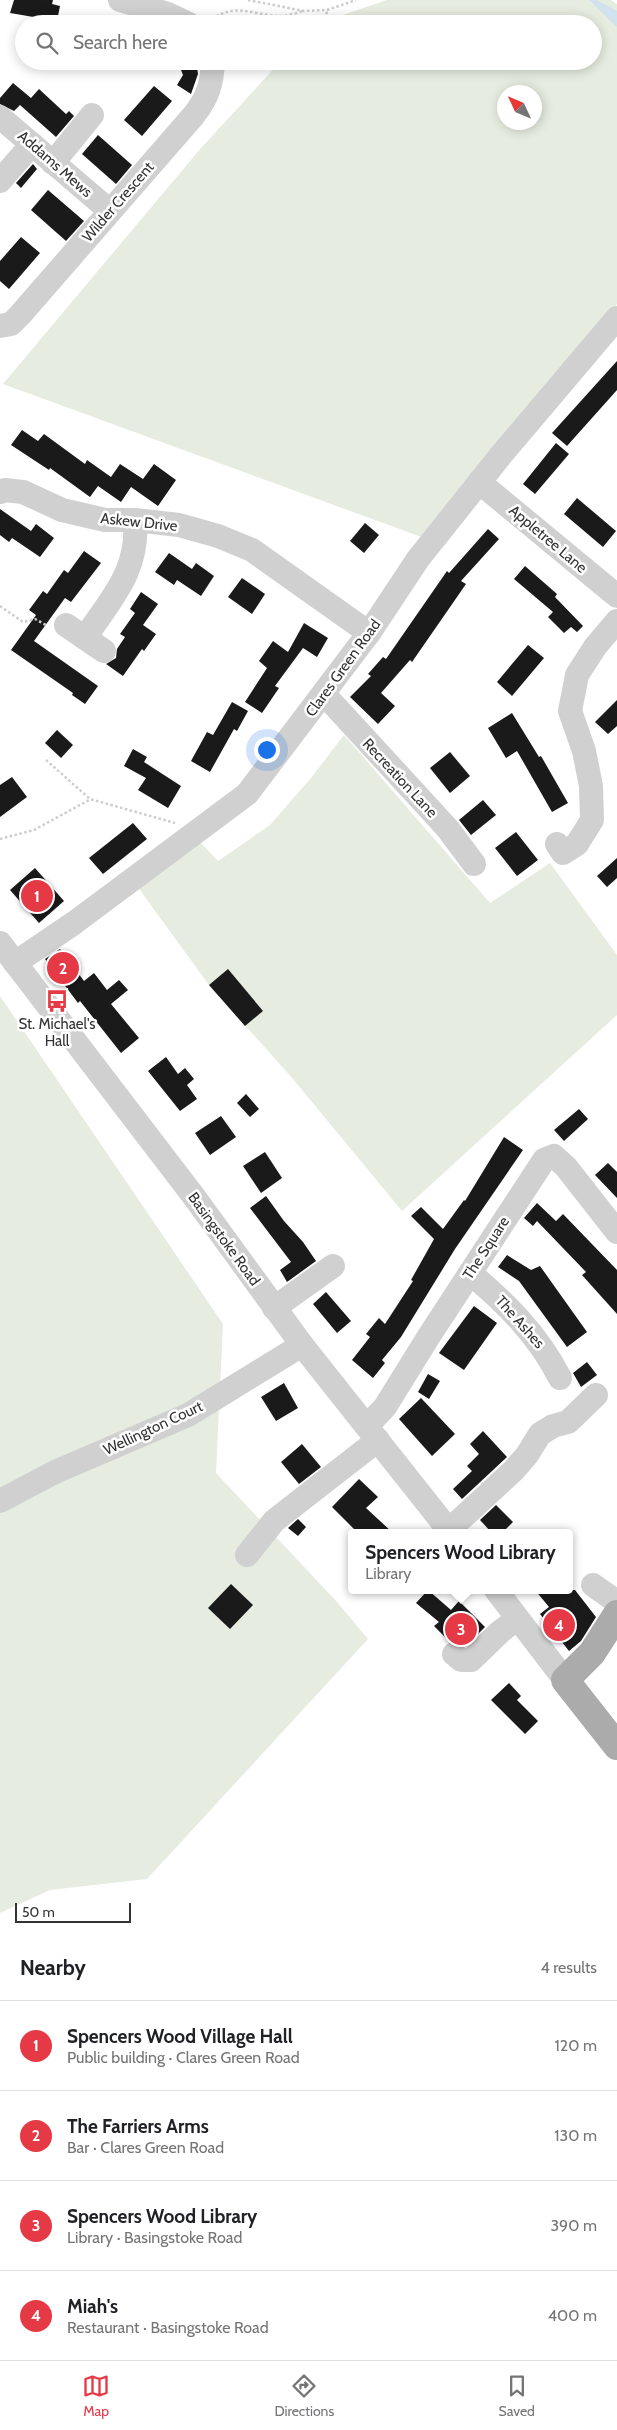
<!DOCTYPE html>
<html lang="en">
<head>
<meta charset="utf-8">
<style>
  :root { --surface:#fff; --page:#f2f2f2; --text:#202124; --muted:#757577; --line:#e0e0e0; --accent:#e63946 }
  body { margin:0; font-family:Cabin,sans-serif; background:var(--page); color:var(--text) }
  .compass { position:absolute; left:497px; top:85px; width:45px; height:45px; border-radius:50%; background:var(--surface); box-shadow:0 2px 12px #0003; rotate:314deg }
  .scale { position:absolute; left:15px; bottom:12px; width:116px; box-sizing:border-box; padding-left:5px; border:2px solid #333; border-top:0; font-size:14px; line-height:18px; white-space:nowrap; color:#333; -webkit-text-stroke:4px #fff; paint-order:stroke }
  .you { position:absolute; left:266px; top:749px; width:18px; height:18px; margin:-12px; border:4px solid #fff; border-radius:50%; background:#1a73e8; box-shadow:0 0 0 8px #1a73e833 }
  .badge { display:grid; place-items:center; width:32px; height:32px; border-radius:50%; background:var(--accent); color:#fff; font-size:16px; font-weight:700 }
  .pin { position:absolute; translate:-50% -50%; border:2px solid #fff; box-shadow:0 1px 5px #0006 }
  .popup { position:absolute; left:348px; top:1529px; width:225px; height:65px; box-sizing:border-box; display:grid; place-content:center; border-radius:5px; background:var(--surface); filter:drop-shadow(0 1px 4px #0005); font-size:16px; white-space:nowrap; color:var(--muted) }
  .popup b { font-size:19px; color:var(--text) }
  .popup::after { content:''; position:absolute; left:50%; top:100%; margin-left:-10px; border:10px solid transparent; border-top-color:var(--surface) }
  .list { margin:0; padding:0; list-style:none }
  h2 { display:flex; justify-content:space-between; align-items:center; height:65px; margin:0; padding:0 20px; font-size:21px }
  h2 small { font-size:16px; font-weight:400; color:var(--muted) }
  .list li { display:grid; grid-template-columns:32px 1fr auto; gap:15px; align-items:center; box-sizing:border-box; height:90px; padding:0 20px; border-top:1px solid var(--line) }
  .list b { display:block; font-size:19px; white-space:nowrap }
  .list p { margin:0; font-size:16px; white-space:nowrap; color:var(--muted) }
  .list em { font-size:16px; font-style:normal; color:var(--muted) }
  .icon { flex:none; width:28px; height:28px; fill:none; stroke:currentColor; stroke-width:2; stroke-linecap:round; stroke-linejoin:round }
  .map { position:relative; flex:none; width:617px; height:1935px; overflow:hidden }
  .search { position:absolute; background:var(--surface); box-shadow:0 2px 12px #0003; left:15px; right:15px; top:15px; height:55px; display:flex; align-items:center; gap:12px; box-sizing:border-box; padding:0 18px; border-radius:28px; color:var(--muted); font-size:19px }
  .sheet { height:425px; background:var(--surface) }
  nav { display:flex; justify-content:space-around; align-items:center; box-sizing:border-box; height:70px; border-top:1px solid var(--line); background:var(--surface); font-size:14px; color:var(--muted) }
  nav a { display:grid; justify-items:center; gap:2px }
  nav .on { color:var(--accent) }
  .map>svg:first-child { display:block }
</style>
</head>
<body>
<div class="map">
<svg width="617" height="1935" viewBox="0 0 617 1935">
  <rect width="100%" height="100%" fill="#fff"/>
  <!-- green -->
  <g fill="#e6ecdf" fill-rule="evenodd">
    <path d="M387 0H611L617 4V304L427 539 3 384 201 148 281 61H593V24H316ZM504 92H534V122H504Z"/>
    <path d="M344 735 490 903 550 863 617 955V1015L402 1211 293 1079 209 985 137 886 197 839 218 861 270 825 311 778Z"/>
    <path d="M0 996 223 1324 216 1473 337 1602 368 1639 147 1879 50 1890 0 1913Z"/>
  </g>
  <!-- water -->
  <g fill="#cfe2ee">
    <path d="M589 0H597L617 11V27Z"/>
    <path d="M245 16 266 24H222L231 17Z"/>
  </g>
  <!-- building -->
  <g fill="#1a1a1a">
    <path d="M14 0H53L52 4 60 6 57 21 10 13Z"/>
    <path d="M122 15 152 24H120Z"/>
    <path d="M196 61 198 74 191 94 177 85 183 75 179 65Z"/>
    <path d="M13 83 31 98 39 89 66 114 69 111 74 116 56 137 20 105 14 111 0 104V98Z"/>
    <path d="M154 86 172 101 142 136 124 120Z"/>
    <path d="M98 135 132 165 116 184 82 154Z"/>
    <path d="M33 164 37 169 21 188 16 183Z"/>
    <path d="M48 190 84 221 66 241 31 210Z"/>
    <path d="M21 237 40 253 9 289 0 281V261Z"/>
    <path d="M617 361V390L567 446 552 433Z"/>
    <path d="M22 430 38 441 44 434 85 464 87 460 111 477 120 464 143 479 154 464 176 480 158 506 131 487 121 502 98 486 90 497 50 468 49 470 11 445Z"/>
    <path d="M556 443 569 454 535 494 523 484Z"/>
    <path d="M577 498 616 531 603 547 564 514Z"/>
    <path d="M0 509 31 531 36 524 54 538 40 557 12 538 9 542 0 535Z"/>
    <path d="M365 523 379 535 364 553 350 541Z"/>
    <path d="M488 529 499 539 461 581 466 584 412 662 410 660 381 693 395 706 378 724 350 697 371 676 368 674 383 657 386 659 447 571 449 573Z"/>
    <path d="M84 551 101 563 71 602 65 598 34 641 98 686 85 704 72 695 73 693 11 650 36 615 29 610 43 591 47 594 64 570 68 573Z"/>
    <path d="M169 553 192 569 196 563 214 576 201 596 177 580 174 585 155 572Z"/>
    <path d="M525 566 557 594 555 597 583 626 577 632 571 627 564 633 548 617 553 612 514 579Z"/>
    <path d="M242 578 265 594 252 614 228 597Z"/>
    <path d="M141 592 158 604 143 625 156 634 144 651 142 649 123 676 106 664 116 658 117 649 125 637 120 634 135 613 130 609Z"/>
    <path d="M304 623 328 638 317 657 303 648 275 686 279 688 262 713 245 702 267 668 259 661 273 641 288 652Z"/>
    <path d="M528 645 544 658 512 696 497 682Z"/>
    <path d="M617 700V726L608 734 595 722Z"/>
    <path d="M232 702 248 711 237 731 234 729 210 772 191 761 207 732 213 735Z"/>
    <path d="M512 713 539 757 541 756 568 803 552 812 517 751 506 758 488 728Z"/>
    <path d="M57 730 73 745 61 758 45 743Z"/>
    <path d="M133 749 147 757 144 762 181 786 168 808 138 790 146 778 124 766Z"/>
    <path d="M450 752 470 776 450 793 430 768Z"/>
    <path d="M12 777 27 797 0 817V785Z"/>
    <path d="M483 800 496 815 471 835 459 820Z"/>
    <path d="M133 823 147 839 103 874 89 858Z"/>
    <path d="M516 832 538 860 517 876 495 848Z"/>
    <path d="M617 858V878L607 887 597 876Z"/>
    <path d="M35 868 64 901 39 923 10 890Z"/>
    <path d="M60 949 84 981 94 973 107 990 119 980 128 990 111 1004 139 1038 121 1053 80 1001 78 1003 45 959Z"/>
    <path d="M228 969 263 1011 245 1026 209 985Z"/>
    <path d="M166 1057 178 1074 185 1068 194 1079 187 1085 197 1099 180 1111 148 1071Z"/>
    <path d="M246 1094 259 1109 250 1117 237 1103Z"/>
    <path d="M579 1109 588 1119 564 1141 554 1130Z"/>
    <path d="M221 1116 236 1137 210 1155 195 1133Z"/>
    <path d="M504 1137 523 1150 455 1249 401 1337 382 1360 385 1363 373 1378 352 1360 370 1337 366 1334 379 1318 385 1324 413 1281 411 1280 434 1239 411 1216 421 1207 443 1229 464 1200 465 1201Z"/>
    <path d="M265 1152 282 1178 261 1193 243 1166Z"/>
    <path d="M608 1163 617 1172V1198L595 1175Z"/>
    <path d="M266 1196 284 1221 303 1242 316 1261 287 1282 280 1270 291 1262 250 1208Z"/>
    <path d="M537 1203 556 1221 563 1214 617 1270V1314L582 1275 586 1272 537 1221 533 1226 524 1218Z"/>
    <path d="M507 1255 531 1270 540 1266 587 1332 567 1347 519 1281 498 1267Z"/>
    <path d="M326 1292 351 1321 337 1333 313 1304Z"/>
    <path d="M474 1306 497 1323 464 1370 439 1353Z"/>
    <path d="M587 1362 597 1375 581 1387 573 1373Z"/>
    <path d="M428 1374 440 1381 429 1399 418 1392Z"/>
    <path d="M284 1383 298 1408 276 1421 261 1397Z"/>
    <path d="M421 1398 455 1434 432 1456 399 1419Z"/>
    <path d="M483 1431 507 1457 462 1499 453 1489 472 1471 467 1466 479 1454 470 1444Z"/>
    <path d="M302 1444 321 1467 299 1484 281 1462Z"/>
    <path d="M359 1479 378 1497 366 1508 393 1533H358L332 1507Z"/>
    <path d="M496 1505 513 1522 502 1533H492L480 1520Z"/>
    <path d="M298 1519 306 1527 298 1536 288 1528Z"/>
    <path d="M231 1584 253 1605 230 1629 208 1608Z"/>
    <path d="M428 1590 451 1610 459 1601 485 1627 466 1646 457 1641H449L434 1626 439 1622 416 1603Z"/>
    <path d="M535 1590H575L596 1617 581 1641 569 1651 540 1614 549 1607Z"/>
    <path d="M509 1683 521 1696 517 1700 538 1721 525 1734 491 1700Z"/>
  </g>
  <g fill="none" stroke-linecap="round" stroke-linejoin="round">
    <!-- path -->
    <g stroke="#cdcdcd" stroke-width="2.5" stroke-dasharray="2.5 2.5" stroke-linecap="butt">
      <path d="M248 0 304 11 327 10 356 0"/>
      <path d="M208 22C235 1 251 15 280 16 287 16 296 13 303 11"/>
      <path d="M325 24 327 10"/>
      <path d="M0 606 23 622 35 619 46 625"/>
      <path d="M46 760 90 799 175 823"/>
      <path d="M0 839 34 830 89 800"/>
    </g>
    <!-- minor -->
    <g stroke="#d0d0d0" stroke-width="24">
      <path d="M120 0 168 14 189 24"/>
      <path d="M0 117 110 211"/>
      <path d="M53 163 92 115"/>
      <path d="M0 181 32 144"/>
      <path d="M0 326 11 324 20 315 194 115C208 97 212 84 213 61"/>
      <path d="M479 482 617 596"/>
      <path d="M0 492 5 490 23 492 62 510 105 520H135L179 525 218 536 252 550 369 633"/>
      <path d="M66 625 104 651"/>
      <path d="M85 638C112 597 139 571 135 520"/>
      <path d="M324 694 448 829 474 864"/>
      <path d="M557 844 563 853 577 844 592 820 591 786 584 751 570 711 577 675 595 647 617 621"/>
      <path d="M0 943 195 1198 302 1345 451 1533"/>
      <path d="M15 963 74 923 247 794 369 633 418 559 501 455 617 318"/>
      <path d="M470 1273C507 1304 538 1335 560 1378"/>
      <path d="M274 1308 333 1266"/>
      <path d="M367 1426 385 1407 429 1336 544 1160 554 1156 566 1167 617 1232"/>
      <path d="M0 1501 55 1472 188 1415 302 1345"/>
      <path d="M449 1530 514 1470 527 1455 540 1434 553 1426 568 1422 596 1395"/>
      <path d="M247 1555 274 1521 378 1440"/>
      <path d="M593 1585 617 1602"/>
      <path d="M496 1590 565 1680"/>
      <path d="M454 1654 461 1660H471L501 1631 517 1619"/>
    </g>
    <!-- major -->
    <path stroke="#ababab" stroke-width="28" d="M617 1614 592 1653 565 1680 617 1746"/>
  </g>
  <!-- icons -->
  <defs>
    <symbol id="bus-bare" viewBox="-9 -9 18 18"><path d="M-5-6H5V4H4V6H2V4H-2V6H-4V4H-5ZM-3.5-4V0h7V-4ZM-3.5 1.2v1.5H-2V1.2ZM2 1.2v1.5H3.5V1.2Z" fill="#e63946" stroke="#fff" stroke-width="2.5" paint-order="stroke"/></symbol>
  </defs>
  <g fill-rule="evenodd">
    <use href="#bus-bare" x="41" y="985" width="32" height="32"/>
  </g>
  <g text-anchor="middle" stroke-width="5" stroke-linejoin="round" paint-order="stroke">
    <!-- street labels -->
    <g font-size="15" fill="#333" stroke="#fff">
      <text transform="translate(55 164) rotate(41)" y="5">Addams Mews</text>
      <text transform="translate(118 202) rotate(-49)" y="5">Wilder Crescent</text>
      <text transform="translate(139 522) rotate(6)" y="5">Askew Drive</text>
      <text transform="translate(548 539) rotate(40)" y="5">Appletree Lane</text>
      <text transform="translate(343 668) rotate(-54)" y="5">Clares Green Road</text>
      <text transform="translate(400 778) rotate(47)" y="5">Recreation Lane</text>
      <text transform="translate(224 1239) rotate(54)" y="5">Basingstoke Road</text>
      <text transform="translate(486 1248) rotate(-57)" y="5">The Square</text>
      <text transform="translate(520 1322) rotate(48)" y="5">The Ashes</text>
      <text transform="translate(153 1428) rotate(-25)" y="5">Wellington Court</text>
    </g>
    <!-- poi labels -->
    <g font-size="15" fill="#333" stroke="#fff">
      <text x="57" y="1029">St. Michael's<tspan x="57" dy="17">Hall</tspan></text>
    </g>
  </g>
</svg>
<svg class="compass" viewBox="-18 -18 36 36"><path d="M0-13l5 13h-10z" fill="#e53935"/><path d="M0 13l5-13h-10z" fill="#757577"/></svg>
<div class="scale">50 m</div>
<div class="you"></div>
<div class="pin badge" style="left:37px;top:896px">1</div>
<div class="pin badge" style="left:63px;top:968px">2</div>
<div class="pin badge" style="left:461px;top:1629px">3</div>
<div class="popup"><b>Spencers Wood Library</b>Library</div>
<div class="pin badge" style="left:559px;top:1625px">4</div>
<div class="search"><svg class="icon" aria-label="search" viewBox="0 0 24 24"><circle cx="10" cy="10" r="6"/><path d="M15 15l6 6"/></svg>Search here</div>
</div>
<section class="sheet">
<h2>Nearby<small>4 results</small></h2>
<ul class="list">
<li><span class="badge">1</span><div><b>Spencers Wood Village Hall</b><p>Public building · Clares Green Road</p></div><em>120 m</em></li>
<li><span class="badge">2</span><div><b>The Farriers Arms</b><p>Bar · Clares Green Road</p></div><em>130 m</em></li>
<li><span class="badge">3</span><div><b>Spencers Wood Library</b><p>Library · Basingstoke Road</p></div><em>390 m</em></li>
<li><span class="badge">4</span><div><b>Miah's</b><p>Restaurant · Basingstoke Road</p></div><em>400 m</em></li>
</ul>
</section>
<nav>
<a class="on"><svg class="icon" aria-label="map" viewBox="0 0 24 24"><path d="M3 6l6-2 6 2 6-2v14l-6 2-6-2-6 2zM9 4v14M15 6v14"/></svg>Map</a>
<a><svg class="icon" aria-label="directions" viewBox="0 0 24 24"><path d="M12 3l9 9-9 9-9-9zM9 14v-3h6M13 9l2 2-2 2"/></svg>Directions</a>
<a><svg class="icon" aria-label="saved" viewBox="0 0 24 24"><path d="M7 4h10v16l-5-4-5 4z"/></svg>Saved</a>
</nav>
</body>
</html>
